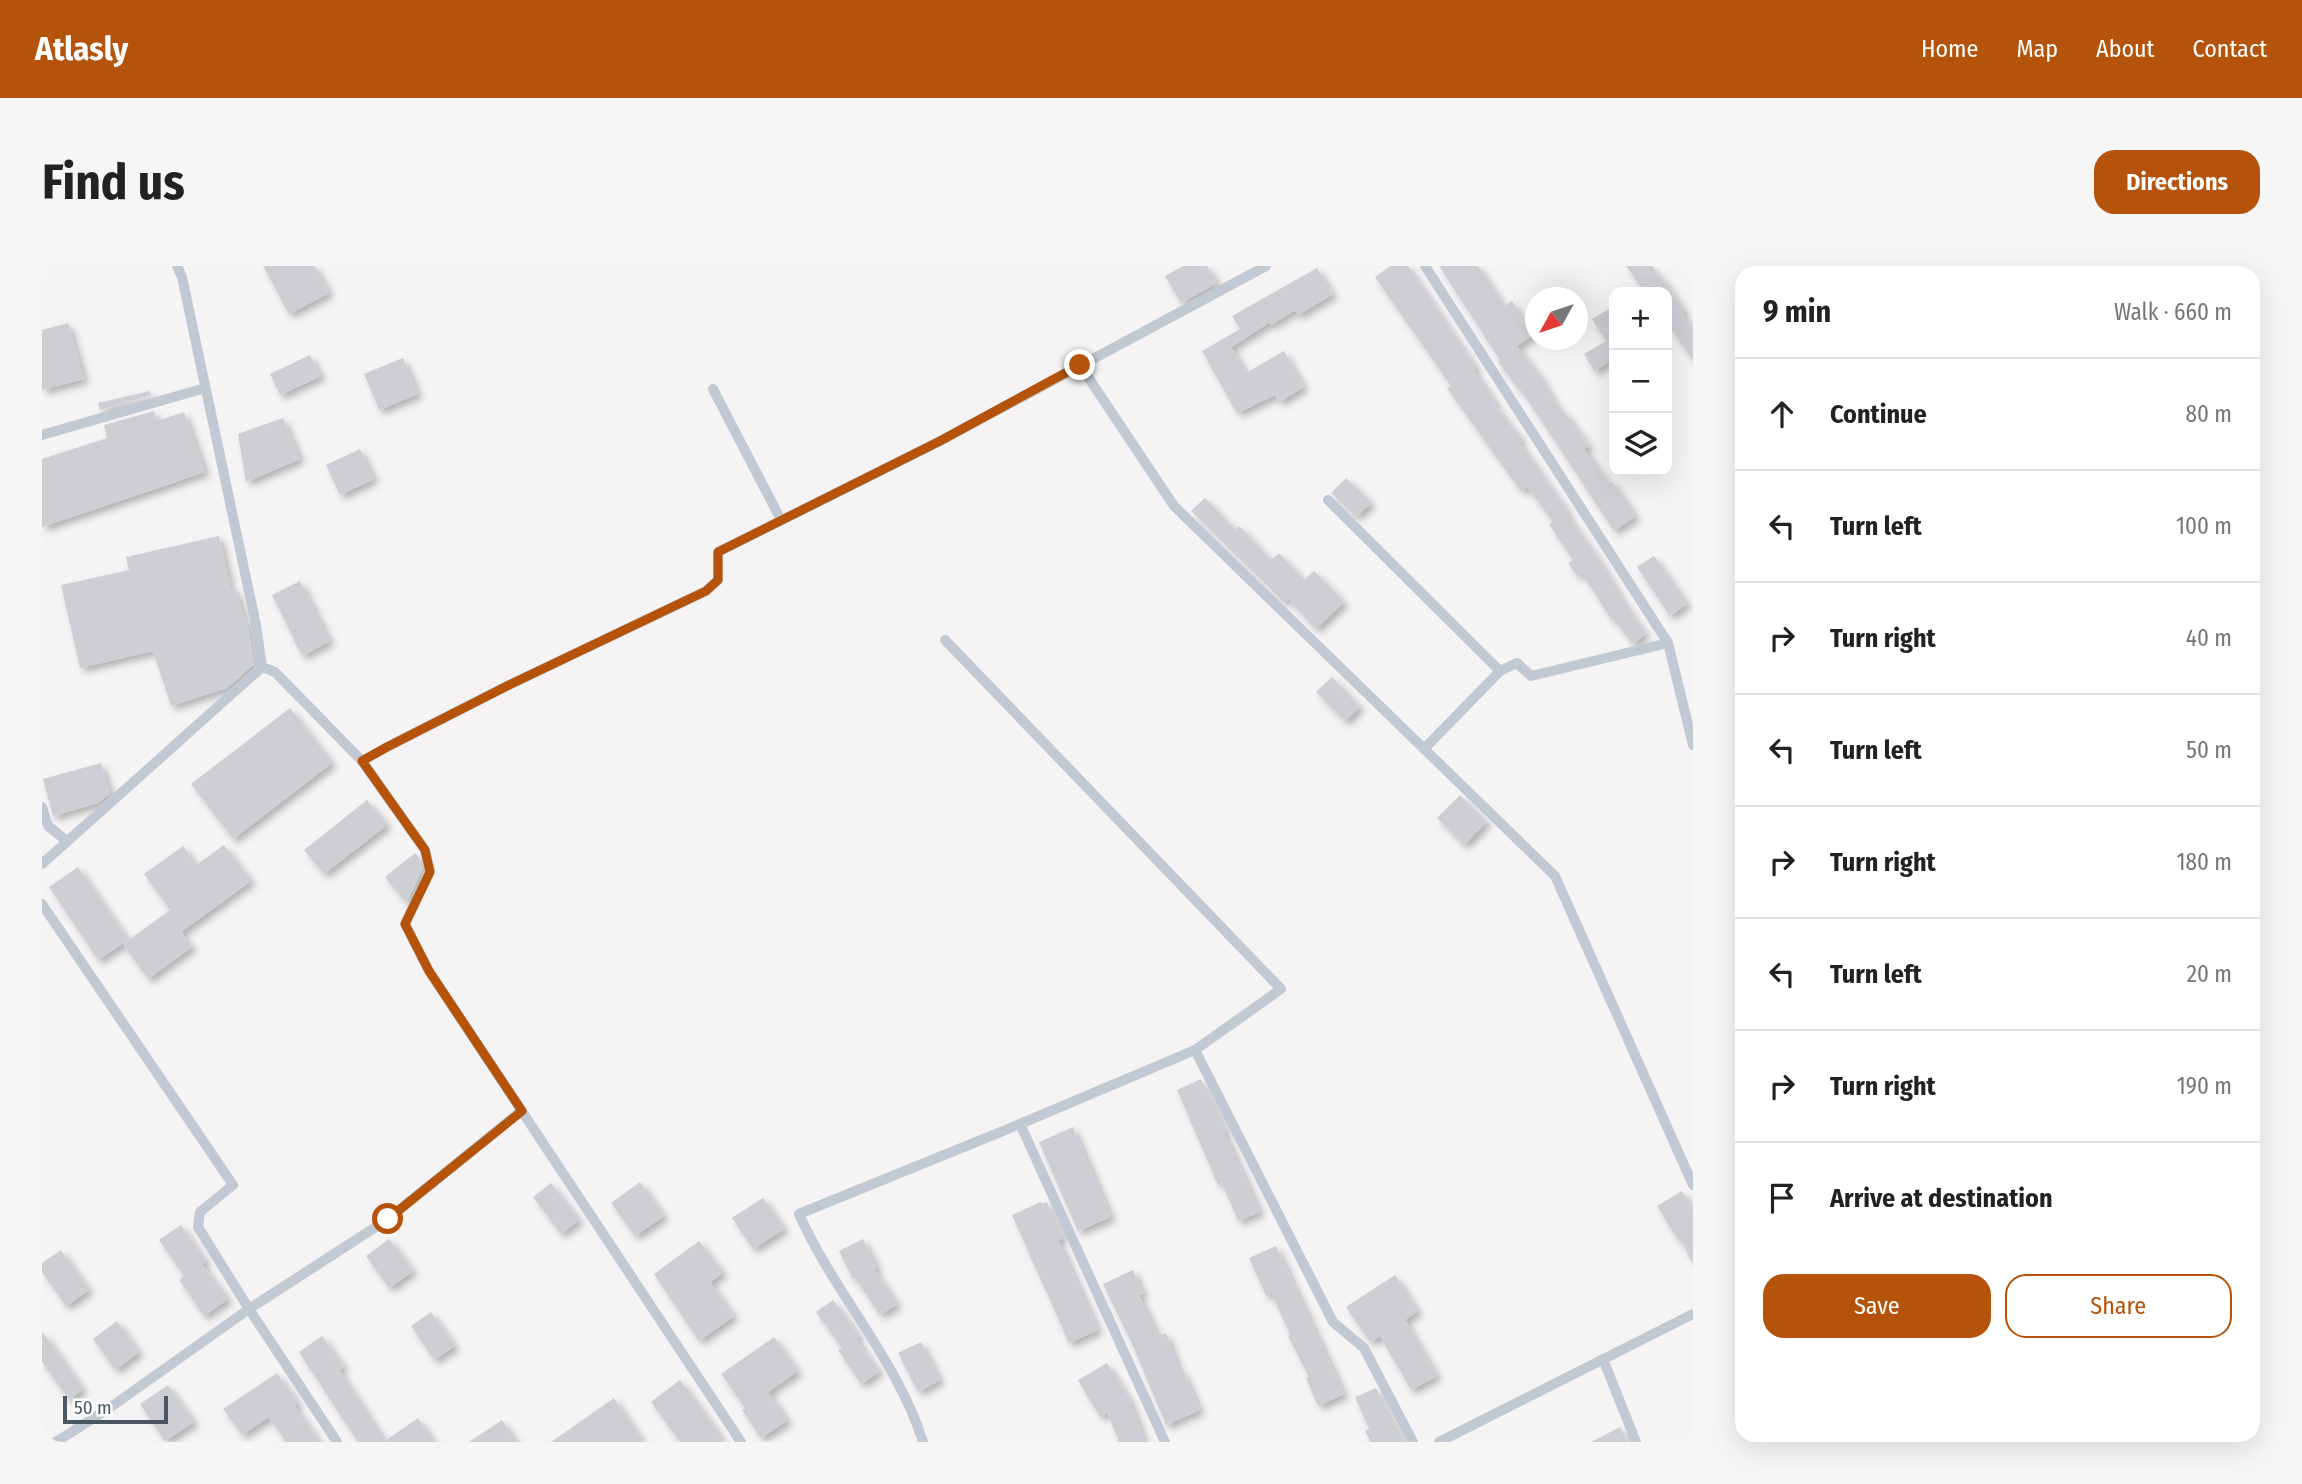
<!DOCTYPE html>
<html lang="en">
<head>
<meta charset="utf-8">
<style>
  :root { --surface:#fff; --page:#f6f6f6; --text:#222; --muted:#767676; --line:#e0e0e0; --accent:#b45309 }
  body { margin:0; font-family:"Fira Sans Condensed",sans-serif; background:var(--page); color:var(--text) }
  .controls { position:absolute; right:21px; top:21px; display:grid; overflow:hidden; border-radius:14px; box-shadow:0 7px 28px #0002 }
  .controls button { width:63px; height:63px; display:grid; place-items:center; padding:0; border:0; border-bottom:2px solid var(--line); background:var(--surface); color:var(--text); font:35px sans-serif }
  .compass { position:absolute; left:1483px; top:21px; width:63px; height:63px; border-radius:50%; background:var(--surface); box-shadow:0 7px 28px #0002; rotate:230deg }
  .scale { position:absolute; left:21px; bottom:18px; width:105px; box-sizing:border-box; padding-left:7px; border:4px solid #4a5661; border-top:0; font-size:19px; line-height:24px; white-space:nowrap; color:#4a5661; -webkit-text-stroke:5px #fff; paint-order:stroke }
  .stop { position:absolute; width:21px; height:21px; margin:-16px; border:5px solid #b45309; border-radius:50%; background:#fff }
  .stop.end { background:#b45309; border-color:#fff; box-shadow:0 2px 7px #0008 }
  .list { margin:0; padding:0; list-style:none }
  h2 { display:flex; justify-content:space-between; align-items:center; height:91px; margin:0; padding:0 28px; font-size:30px }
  h2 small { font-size:23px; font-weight:400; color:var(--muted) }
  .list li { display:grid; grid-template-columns:46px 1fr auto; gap:21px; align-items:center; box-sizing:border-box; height:112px; padding:0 28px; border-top:2px solid var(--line) }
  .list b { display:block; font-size:26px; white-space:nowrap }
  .list em { font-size:23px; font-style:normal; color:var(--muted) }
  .actions { display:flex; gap:14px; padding:21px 28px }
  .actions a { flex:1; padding:16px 0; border:2px solid var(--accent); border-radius:21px; text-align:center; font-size:24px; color:var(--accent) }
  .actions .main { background:var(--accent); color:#fff }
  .icon { flex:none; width:38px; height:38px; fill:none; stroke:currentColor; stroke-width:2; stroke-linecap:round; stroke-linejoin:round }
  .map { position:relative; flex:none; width:1651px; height:1176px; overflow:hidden; border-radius:21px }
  header { display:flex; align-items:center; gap:42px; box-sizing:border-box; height:98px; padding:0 35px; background:var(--accent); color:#fff }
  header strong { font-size:33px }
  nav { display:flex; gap:38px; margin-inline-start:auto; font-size:24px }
  .intro { display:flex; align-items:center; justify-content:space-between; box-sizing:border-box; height:168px; padding:0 42px }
  h1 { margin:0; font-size:49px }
  .button { padding:18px 32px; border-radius:21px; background:var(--accent); color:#fff; font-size:24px; font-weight:700 }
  main { display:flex; gap:42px; padding:0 42px }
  aside { flex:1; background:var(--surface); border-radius:21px; box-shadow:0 7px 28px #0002 }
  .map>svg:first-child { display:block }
</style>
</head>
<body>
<header>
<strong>Atlasly</strong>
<nav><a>Home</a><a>Map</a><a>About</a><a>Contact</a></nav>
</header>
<div class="intro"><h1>Find us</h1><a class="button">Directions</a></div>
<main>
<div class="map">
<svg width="1651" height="1176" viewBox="0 0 1651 1176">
  <defs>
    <filter id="shadow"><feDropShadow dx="4.5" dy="4.5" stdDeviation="3.5" flood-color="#0004"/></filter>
  </defs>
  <rect width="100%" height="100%" fill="#f5f3f3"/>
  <!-- building -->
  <g fill="#cdcfd5" filter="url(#shadow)">
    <path d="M221 0H273L287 27 247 48Z"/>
    <path d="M1141 0H1165L1175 17 1139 37 1123 10Z"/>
    <path d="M1348 0H1366L1434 102 1432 104 1454 137 1452 138 1480 174 1477 176 1526 246 1524 247 1559 297 1586 343 1604 368 1592 377 1590 378 1571 352 1569 353 1540 307 1535 310 1526 297 1531 294 1507 258 1511 256 1485 221 1479 225 1457 195 1405 122 1409 120 1333 11Z"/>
    <path d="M1397 0H1436L1462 40 1470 35 1491 69 1475 80 1498 110 1519 147 1522 145 1547 180 1542 183 1566 217 1569 215 1594 250 1572 265 1479 124 1478 125 1456 96 1458 94Z"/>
    <path d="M1584 0H1610L1617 11 1619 10 1642 45 1640 47 1651 63V95L1625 57V26H1603Z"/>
    <path d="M1275 2 1291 28 1256 49 1253 44 1229 59 1228 56 1189 81 1204 107 1242 85 1262 121 1237 136 1233 129 1195 147 1160 85 1198 63 1190 50Z"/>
    <path d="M1572 40V93L1552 105 1542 88 1564 75 1550 53Z"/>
    <path d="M26 57 42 113 0 124V64Z"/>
    <path d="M268 89 279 110 238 129 228 108Z"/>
    <path d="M361 92 376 128 337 144 322 108Z"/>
    <path d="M108 125 109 129 58 144 56 137Z"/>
    <path d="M112 145 115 155 142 146 163 206 0 261V193L65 172 62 159Z"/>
    <path d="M241 152 258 193 204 216 196 168Z"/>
    <path d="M318 183 332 213 298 229 284 199Z"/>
    <path d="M1304 212 1329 237 1314 251 1289 227Z"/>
    <path d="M1163 232 1193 264 1197 260 1229 294 1237 287 1262 314 1272 305 1302 336 1274 363 1246 333 1242 336 1149 245Z"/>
    <path d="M177 270 189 324 193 323 206 362 212 398 185 422 129 440 111 385 38 402 19 319 87 304 84 291Z"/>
    <path d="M1612 290 1645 338 1628 350 1595 301Z"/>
    <path d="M258 315 288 375 260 390 230 329Z"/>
    <path d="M1290 411 1318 441 1303 455 1274 426Z"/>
    <path d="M248 442 290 497 191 573 149 518Z"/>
    <path d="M59 497 68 527 56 537 11 550 1 513Z"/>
    <path d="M1418 529 1445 556 1422 579 1395 552Z"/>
    <path d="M325 534 345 559 282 608 262 584Z"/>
    <path d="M182 579 209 615 139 666 150 681 106 713 81 678 128 644 102 608 141 580 154 599Z"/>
    <path d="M373 587 377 592 380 604 364 637 343 611Z"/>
    <path d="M36 601 86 674 56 694 7 621Z"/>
    <path d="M1159 813 1184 865 1182 866 1218 946 1196 955 1180 917 1176 919 1135 824Z"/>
    <path d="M1031 861 1069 951 1036 965 997 876Z"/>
    <path d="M598 916 622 950 593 970 569 937Z"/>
    <path d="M509 917 537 954 519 968 491 931Z"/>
    <path d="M1640 925 1651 944V998L1638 972 1636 974 1615 940Z"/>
    <path d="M721 932 742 963 711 983 690 952Z"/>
    <path d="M999 936 1000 938 1005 936 1021 972 1016 974 1056 1064 1027 1077 970 949Z"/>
    <path d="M139 959 164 995 160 998 186 1033 162 1050 137 1014 142 1010 117 974Z"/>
    <path d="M347 973 371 1005 347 1022 324 990Z"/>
    <path d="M821 973 835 1001 832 1003 855 1038 838 1049 813 1012 811 1013 797 985Z"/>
    <path d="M657 975 681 1007 668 1016 692 1050 657 1075 612 1008Z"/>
    <path d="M1234 980 1302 1128 1276 1140 1264 1112 1267 1111 1246 1070 1248 1069 1230 1028 1224 1030 1207 992Z"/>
    <path d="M19 984 47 1024 24 1040 0 1006V997Z"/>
    <path d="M1091 1004 1101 1027 1097 1029 1116 1070 1124 1067 1138 1106 1141 1105 1158 1144 1124 1159 1091 1080 1061 1018Z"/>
    <path d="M1353 1009 1376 1045 1363 1054 1395 1110 1369 1124 1338 1070 1328 1076 1304 1041Z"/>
    <path d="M791 1034 817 1070 814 1072 837 1106 819 1118 796 1084 800 1082 774 1046Z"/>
    <path d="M389 1046 413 1080 392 1094 369 1060Z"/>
    <path d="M75 1055 97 1086 73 1104 51 1073Z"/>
    <path d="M0 1065 41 1123 27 1134 0 1096Z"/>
    <path d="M280 1070 302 1101 297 1104 343 1175 376 1152 392 1176H316L257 1086Z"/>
    <path d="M732 1071 756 1105 726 1126 746 1154 719 1172 700 1144 703 1142 679 1108Z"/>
    <path d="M879 1076 898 1114 876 1126 856 1087Z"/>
    <path d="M1065 1097 1087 1133 1103 1176H1077L1065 1146 1058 1151 1036 1114Z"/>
    <path d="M235 1107 256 1137 252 1139 278 1176H244L227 1151 200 1169 181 1143Z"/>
    <path d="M638 1114 673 1162 681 1176H638L609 1136Z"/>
    <path d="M126 1119 152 1156 123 1175 98 1138Z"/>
    <path d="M1334 1122 1349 1153 1362 1176H1329L1323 1165 1327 1163 1313 1131Z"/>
    <path d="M572 1132 601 1176H509Z"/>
    <path d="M460 1154 474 1176H427Z"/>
    <path d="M1578 1161 1586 1176H1549Z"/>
  </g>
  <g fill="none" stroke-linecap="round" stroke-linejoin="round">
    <!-- street -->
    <g stroke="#c1cad2" stroke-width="10">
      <path d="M1383 0 1626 377 1651 479"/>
      <path d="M1038 99 1132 240 1513 610 1651 919"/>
      <path d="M671 123 739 254"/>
      <path d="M0 169 163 122"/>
      <path d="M1286 234 1458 405 1475 397 1489 410 1626 377"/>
      <path d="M220 401 233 406 320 495 383 584 388 605 363 658 387 705 699 1176"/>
      <path d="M1382 483 1458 405"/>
      <path d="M320 495 345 481 467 419 664 325 676 314V286L898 175 1224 0"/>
      <path d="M0 541 6 560 25 575"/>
      <path d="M0 598 220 401 214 359 140 11 135 0"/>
      <path d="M0 638 191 919 158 946 156 961 207 1043 295 1176"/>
      <path d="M1153 784 1291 1056 1322 1082 1371 1176"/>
      <path d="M978 858 1123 1176"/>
      <path d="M1561 1093 1594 1176"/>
      <path d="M14 1176 66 1143 207 1043 346 953 479 845"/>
      <path d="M881 1176C855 1093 792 1027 757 948L978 858 1153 784 1239 723 903 374"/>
      <path d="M1397 1176 1651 1048"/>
    </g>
  </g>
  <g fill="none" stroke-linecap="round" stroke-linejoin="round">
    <!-- route -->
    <path stroke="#b45309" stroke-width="9" d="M346 953 480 845 387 705 363 658 388 606 383 584 320 495 345 481 467 419 664 325 676 314V286L898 175 1038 99"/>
  </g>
</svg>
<div class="controls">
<button>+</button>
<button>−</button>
<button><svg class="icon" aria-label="layers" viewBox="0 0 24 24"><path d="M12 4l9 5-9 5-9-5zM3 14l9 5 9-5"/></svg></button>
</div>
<svg class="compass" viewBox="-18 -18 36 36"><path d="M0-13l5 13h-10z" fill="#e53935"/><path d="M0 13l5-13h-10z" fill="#767676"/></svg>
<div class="scale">50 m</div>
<div class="stop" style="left:346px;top:953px"></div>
<div class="stop end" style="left:1038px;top:99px"></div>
</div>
<aside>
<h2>9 min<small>Walk · 660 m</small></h2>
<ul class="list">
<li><svg class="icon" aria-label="ahead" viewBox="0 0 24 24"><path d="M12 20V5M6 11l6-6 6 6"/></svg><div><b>Continue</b></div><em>80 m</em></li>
<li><svg class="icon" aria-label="left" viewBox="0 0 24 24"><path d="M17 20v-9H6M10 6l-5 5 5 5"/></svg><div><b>Turn left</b></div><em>100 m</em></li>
<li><svg class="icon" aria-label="right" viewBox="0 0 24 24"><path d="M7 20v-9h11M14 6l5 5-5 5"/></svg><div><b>Turn right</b></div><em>40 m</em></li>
<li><svg class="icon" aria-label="left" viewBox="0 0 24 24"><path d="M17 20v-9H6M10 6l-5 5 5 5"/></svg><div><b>Turn left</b></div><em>50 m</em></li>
<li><svg class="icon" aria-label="right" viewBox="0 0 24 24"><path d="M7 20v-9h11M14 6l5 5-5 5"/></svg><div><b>Turn right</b></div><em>180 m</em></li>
<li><svg class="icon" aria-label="left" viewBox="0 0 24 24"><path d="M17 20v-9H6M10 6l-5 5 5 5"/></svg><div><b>Turn left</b></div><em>20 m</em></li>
<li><svg class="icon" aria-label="right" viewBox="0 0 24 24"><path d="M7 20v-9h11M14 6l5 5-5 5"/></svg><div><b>Turn right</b></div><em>190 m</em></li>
<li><svg class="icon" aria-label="arrive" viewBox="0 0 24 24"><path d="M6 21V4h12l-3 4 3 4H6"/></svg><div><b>Arrive at destination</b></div></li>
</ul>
<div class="actions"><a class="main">Save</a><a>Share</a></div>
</aside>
</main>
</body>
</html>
